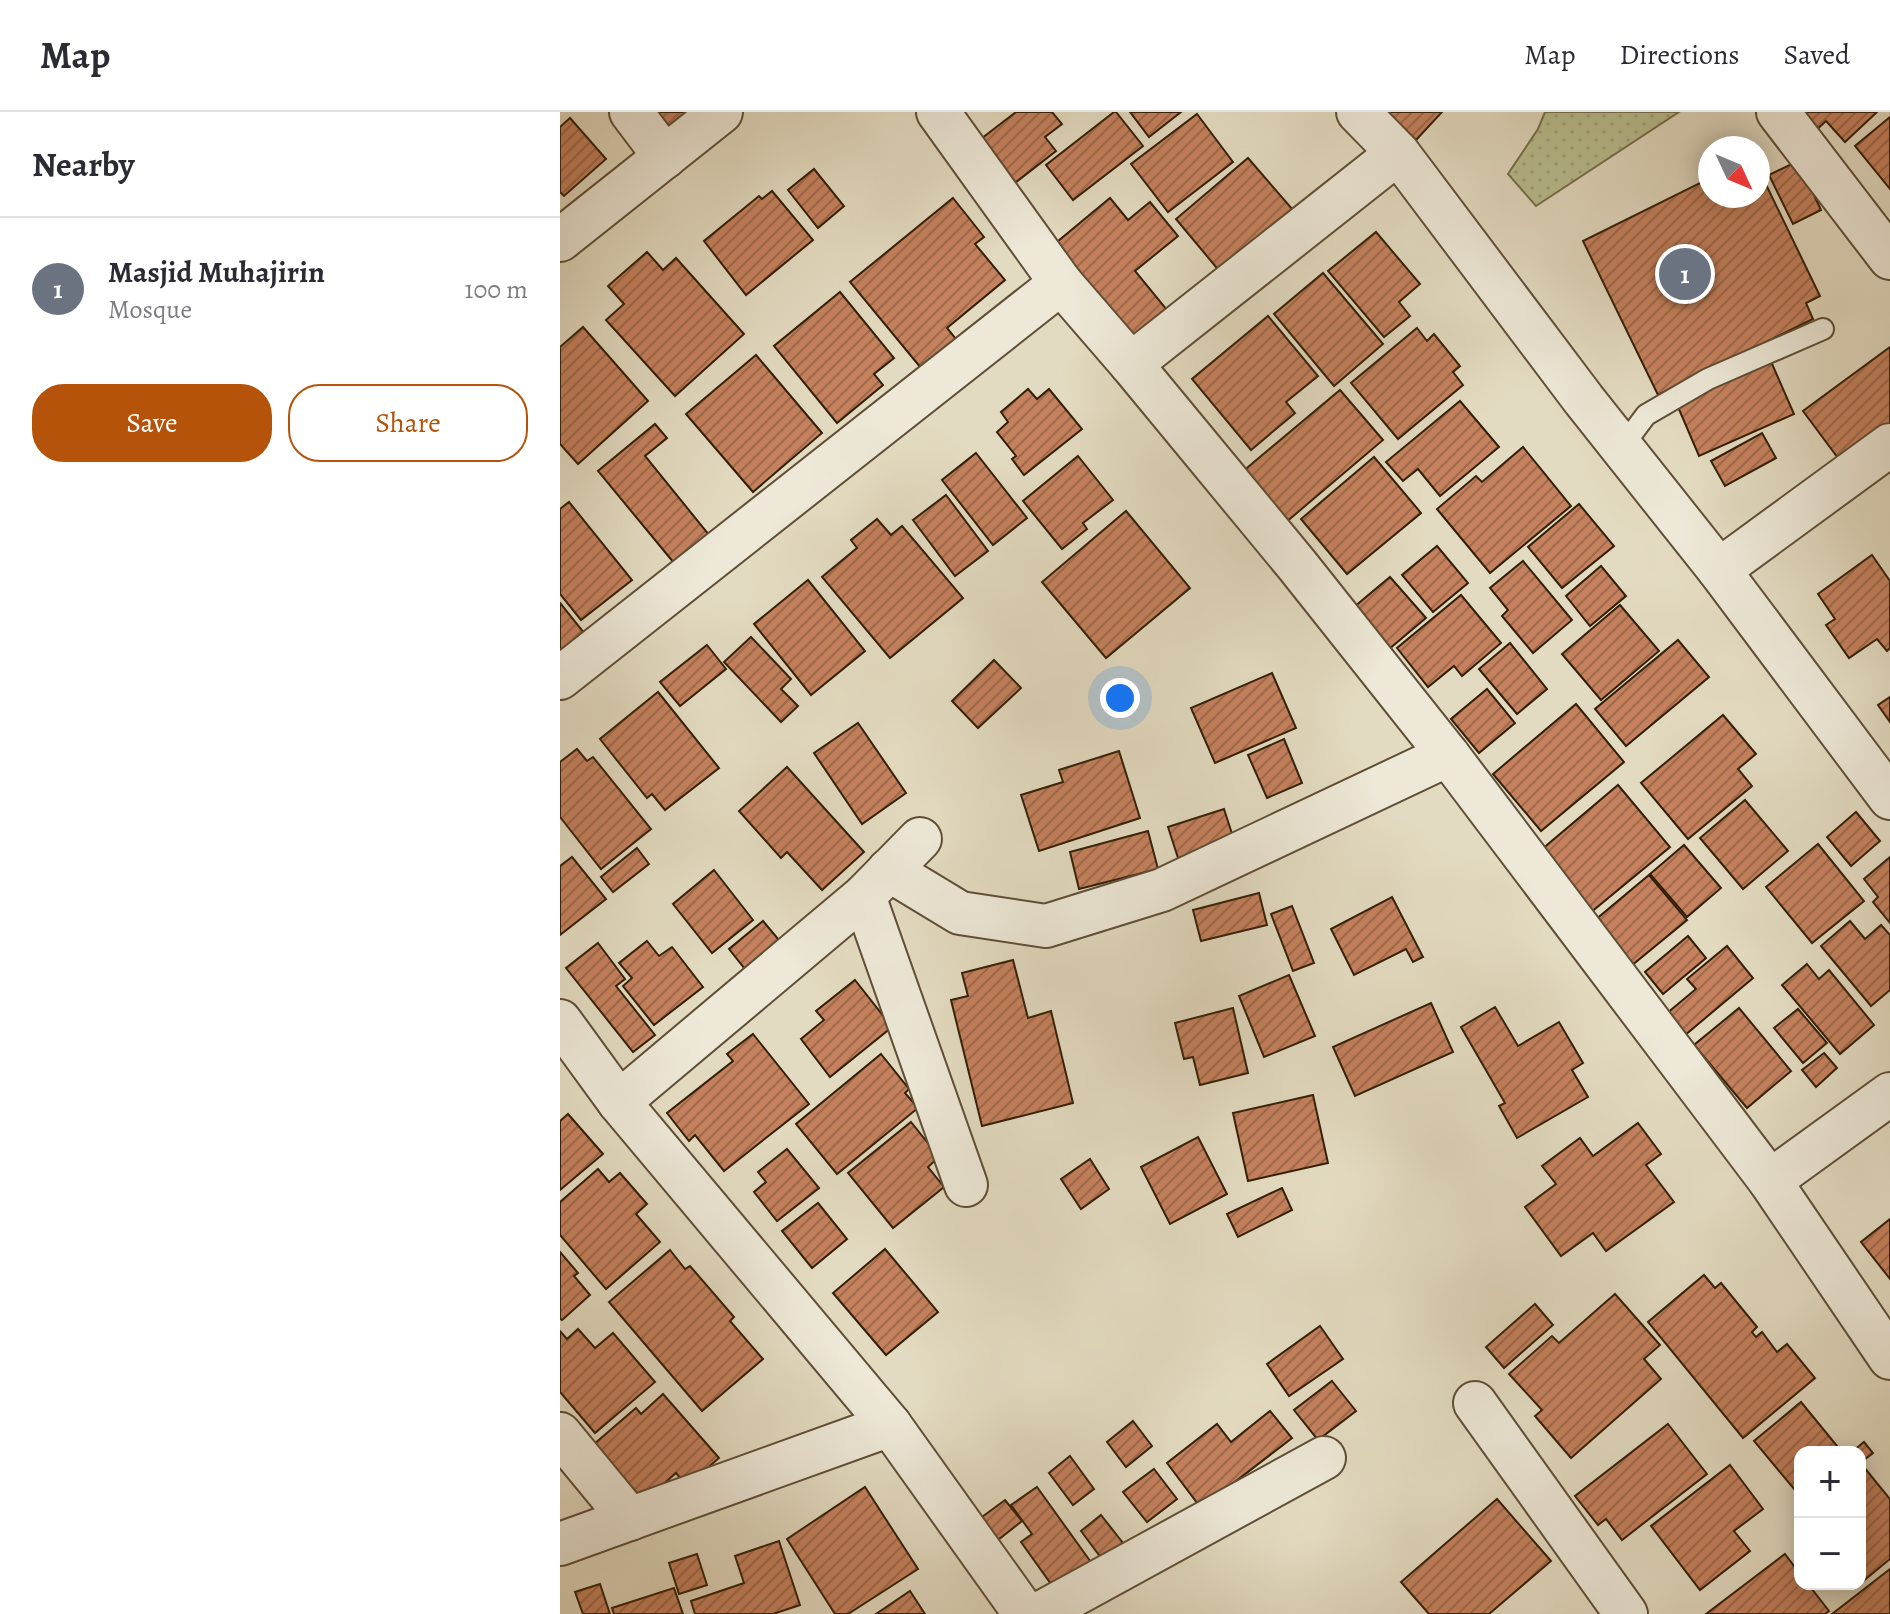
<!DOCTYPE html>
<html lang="en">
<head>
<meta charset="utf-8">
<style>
  :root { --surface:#fff; --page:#f2f2f3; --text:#2b2b33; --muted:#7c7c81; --line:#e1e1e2; --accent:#b45309 }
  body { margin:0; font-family:Alegreya,serif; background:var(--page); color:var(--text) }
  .controls { position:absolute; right:24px; bottom:24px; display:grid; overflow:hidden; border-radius:16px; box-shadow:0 4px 20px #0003 }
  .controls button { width:72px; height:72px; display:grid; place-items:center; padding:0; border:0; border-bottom:2px solid var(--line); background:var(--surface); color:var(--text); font:40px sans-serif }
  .compass { position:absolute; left:1138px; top:24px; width:72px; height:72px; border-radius:50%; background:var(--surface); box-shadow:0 4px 20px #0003; rotate:134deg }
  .you { position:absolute; left:560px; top:586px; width:28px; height:28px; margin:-20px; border:6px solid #fff; border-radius:50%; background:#1a73e8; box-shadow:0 0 0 12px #1a73e833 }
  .badge { display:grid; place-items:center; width:52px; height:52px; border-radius:50%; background:var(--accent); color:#fff; font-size:26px; font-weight:700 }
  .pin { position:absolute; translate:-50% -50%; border:4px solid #fff; box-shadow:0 2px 8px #0006 }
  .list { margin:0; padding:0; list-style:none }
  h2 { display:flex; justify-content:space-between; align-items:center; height:104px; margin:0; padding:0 32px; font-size:34px }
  h2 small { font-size:26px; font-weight:400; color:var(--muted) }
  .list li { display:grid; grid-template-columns:52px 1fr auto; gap:24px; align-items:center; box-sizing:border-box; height:144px; padding:0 32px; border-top:2px solid var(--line) }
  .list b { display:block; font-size:30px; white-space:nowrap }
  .list p { margin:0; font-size:26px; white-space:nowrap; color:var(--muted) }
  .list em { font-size:26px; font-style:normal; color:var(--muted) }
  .actions { display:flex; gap:16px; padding:24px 32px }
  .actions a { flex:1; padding:18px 0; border:2px solid var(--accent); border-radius:32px; text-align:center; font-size:28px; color:var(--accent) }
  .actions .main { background:var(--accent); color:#fff }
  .map { position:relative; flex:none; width:1330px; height:1502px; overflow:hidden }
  header { display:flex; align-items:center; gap:48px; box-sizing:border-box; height:112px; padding:0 40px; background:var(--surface); border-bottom:2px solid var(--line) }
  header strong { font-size:38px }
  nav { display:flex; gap:44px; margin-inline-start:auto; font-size:28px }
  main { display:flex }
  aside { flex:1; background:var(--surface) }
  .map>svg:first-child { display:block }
</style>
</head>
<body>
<header>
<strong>Map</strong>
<nav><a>Map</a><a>Directions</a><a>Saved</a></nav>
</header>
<main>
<aside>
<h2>Nearby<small></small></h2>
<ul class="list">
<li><span class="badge" style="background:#6b7280">1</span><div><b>Masjid Muhajirin</b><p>Mosque</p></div><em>100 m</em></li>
</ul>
<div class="actions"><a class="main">Save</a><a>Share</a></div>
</aside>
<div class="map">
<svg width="1330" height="1502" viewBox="0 0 1330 1502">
  <defs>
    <pattern id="grass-dots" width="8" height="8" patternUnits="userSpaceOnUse" patternTransform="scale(2)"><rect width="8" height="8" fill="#b9be8f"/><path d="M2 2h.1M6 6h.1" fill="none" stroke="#a0a37a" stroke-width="1.8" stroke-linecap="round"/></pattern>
    <pattern id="building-hatch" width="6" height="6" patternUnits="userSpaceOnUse" patternTransform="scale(2)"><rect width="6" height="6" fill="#c5815d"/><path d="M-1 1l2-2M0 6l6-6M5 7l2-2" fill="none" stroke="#a1694b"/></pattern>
  </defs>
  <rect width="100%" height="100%" fill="#e3dbc1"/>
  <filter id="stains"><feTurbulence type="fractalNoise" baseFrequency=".0025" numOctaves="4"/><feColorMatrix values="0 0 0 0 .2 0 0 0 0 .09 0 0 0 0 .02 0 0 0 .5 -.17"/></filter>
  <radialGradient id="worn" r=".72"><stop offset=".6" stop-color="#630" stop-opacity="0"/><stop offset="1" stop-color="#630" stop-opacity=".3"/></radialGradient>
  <!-- grass -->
  <path fill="url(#grass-dots)" stroke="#766e4c" stroke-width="2" d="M985 0H1119L976 94 948 62 978 17Z"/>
  <!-- building -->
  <g fill="url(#building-hatch)" stroke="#331f08" stroke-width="2">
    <path d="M87 0H135L107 23Z"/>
    <path d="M456 0H492L502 12 485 25 496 39 451 74 417 30Z"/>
    <path d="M554 0H556L583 34 513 88 486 53Z"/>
    <path d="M570 0H621L589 25Z"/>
    <path d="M827 0H882L856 28Z"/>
    <path d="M1242 0H1317L1285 30 1266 9 1249 25Z"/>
    <path d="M637 2 673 50 608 100 571 52Z"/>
    <path d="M1330 5V77L1295 34Z"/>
    <path d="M10 6 46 47 4 84 0 80V15Z"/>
    <path d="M688 46 739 105 666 167 616 107Z"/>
    <path d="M1238 49 1261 98 1233 112 1209 63Z"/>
    <path d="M1198 56 1260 184 1246 191 1253 207 1098 283 1023 129 1150 66V84H1198Z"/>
    <path d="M254 57 284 94 258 116 228 78Z"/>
    <path d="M212 79 253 128 186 183 144 129 199 84 202 87Z"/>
    <path d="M393 86 424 125 415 132 445 168 387 216 396 227 361 256 290 170Z"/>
    <path d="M550 86 568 108 590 90 618 124 575 159 612 204 568 240 485 140Z"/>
    <path d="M816 120 860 172 839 190 850 204 824 225 768 159Z"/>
    <path d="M87 140 103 158 116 146 184 222 115 284 46 208 64 192 48 174Z"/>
    <path d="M763 161 823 232 774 274 714 202Z"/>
    <path d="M280 180 334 246 314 262 323 273 277 311 214 234Z"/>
    <path d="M708 204 758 264 726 290 735 301 691 338 632 267Z"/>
    <path d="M23 215 88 289 18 352 0 332V235Z"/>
    <path d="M857 216 867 229 874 222 900 254 893 260 903 273 838 327 791 271Z"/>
    <path d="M1330 235V320L1284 354 1243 299Z"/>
    <path d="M196 243 262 321 193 380 126 302Z"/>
    <path d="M1209 245 1234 302 1139 344 1115 288Z"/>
    <path d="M468 277 477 287 489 277 522 317 464 363 452 347 456 344 437 320 448 310 441 300Z"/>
    <path d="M780 278 823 328 725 411 682 360Z"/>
    <path d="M900 289 939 335 880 384 858 357 843 369 826 350Z"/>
    <path d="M95 312 107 326 85 344 154 429 119 457 38 359Z"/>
    <path d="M1202 321 1216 346 1165 374 1151 349Z"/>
    <path d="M963 335 1011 394 930 461 877 397 916 364 922 370Z"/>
    <path d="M416 341 467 406 433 433 382 368Z"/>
    <path d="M518 344 553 388 523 411 527 417 502 437 463 389Z"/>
    <path d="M814 345 861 401 787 462 741 407Z"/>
    <path d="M386 383 428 439 395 464 353 408Z"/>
    <path d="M9 390 72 468 21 508 0 482V397Z"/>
    <path d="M1019 392 1054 434 1002 476 968 435Z"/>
    <path d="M566 399 630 476 546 546 482 470Z"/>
    <path d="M317 407 331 423 342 414 403 486 330 546 262 465 297 436 291 428Z"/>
    <path d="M877 434 908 471 873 500 842 463Z"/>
    <path d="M1312 443 1330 469V536L1327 539 1317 527 1289 546 1266 513 1275 507 1258 482Z"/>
    <path d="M963 449 1012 508 973 541 942 504 948 498 930 476Z"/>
    <path d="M1041 454 1066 484 1030 514 1006 484Z"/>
    <path d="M830 465 866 506 822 543 787 501Z"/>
    <path d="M248 468 305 539 251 583 194 512Z"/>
    <path d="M901 483 941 531 902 564 894 554 868 575 837 536Z"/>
    <path d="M0 491 25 522 0 542Z"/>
    <path d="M1060 493 1099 539 1041 588 1002 542Z"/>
    <path d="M191 525 231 567 221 577 238 594 221 610 164 550Z"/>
    <path d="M1118 528 1149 565 1066 634 1035 597Z"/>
    <path d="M950 531 987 577 957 602 919 557Z"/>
    <path d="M147 533 166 557 120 594 100 570Z"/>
    <path d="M434 548 461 576 418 616 392 589Z"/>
    <path d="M712 561 736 616 655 651 631 596Z"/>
    <path d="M927 577 955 611 919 641 891 607Z"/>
    <path d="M98 580 159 656 105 698 92 682 87 686 40 627Z"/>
    <path d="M1330 585V610L1318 593Z"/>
    <path d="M1016 592 1064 650 981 719 933 662Z"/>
    <path d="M1163 603 1196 642 1178 657 1192 674 1128 727 1081 671Z"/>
    <path d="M298 611 346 681 302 712 254 641Z"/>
    <path d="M724 627 742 671 707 686 688 643Z"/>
    <path d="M17 637 27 649 33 645 91 717 41 757 0 705V650Z"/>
    <path d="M559 639 580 706 479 739 461 683 503 670 499 658Z"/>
    <path d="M227 655 304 740 262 778 227 740 221 746 179 699Z"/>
    <path d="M1058 673 1110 735 1030 801 980 739Z"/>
    <path d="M1185 688 1228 739 1183 777 1140 726Z"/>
    <path d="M664 697 675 731 619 749 608 715Z"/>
    <path d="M1296 700 1320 729 1291 754 1267 725Z"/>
    <path d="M588 719 598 757 519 777 510 740Z"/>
    <path d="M1258 732 1304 789 1252 831 1206 775Z"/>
    <path d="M1124 733 1161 776 1127 805 1090 762Z"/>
    <path d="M77 736 89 752 53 780 41 765Z"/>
    <path d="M12 745 46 787 0 823V754Z"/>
    <path d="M1330 745V811L1313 790 1318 785 1304 767Z"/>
    <path d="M154 758 193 808 152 841 113 792Z"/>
    <path d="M1089 763 1127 808 1071 854 1034 809Z"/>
    <path d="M699 781 707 813 641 829 633 798Z"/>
    <path d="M832 785 863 845 853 850 846 837 794 863 771 817Z"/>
    <path d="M732 794 754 851 733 859 711 802Z"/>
    <path d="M203 809 224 834 189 862 169 837Z"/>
    <path d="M1290 809 1305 827 1321 813 1330 823V878L1311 894 1261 834Z"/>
    <path d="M1128 824 1146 846 1103 882 1085 860Z"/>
    <path d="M87 829 99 844 112 835 143 875 94 913 63 874 72 866 59 851Z"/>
    <path d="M38 831 65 867 56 874 95 923 73 940 6 856Z"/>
    <path d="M1167 834 1193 866 1118 929 1100 907 1136 877 1127 867Z"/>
    <path d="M453 848 468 906 491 899 513 991 422 1014 391 888 408 884 402 861Z"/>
    <path d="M1247 852 1259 867 1269 858 1314 913 1280 942 1222 873Z"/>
    <path d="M729 863 755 924 704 945 679 884Z"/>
    <path d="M295 868 332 915 270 965 241 927 264 908 256 899Z"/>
    <path d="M871 891 893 940 795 984 773 935Z"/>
    <path d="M935 895 958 934 999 910 1023 951 1012 958 1028 985 957 1026 939 994 945 991 901 915Z"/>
    <path d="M673 896 688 961 640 973 633 945 624 947 615 911Z"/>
    <path d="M1179 896 1231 959 1187 996 1134 933Z"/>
    <path d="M1238 897 1267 931 1243 951 1214 916Z"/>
    <path d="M193 922 249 992 164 1059 135 1023 129 1029 107 1001 173 949 167 942Z"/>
    <path d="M1264 941 1277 956 1256 975 1242 958Z"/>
    <path d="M321 942 349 977 345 981 358 996 277 1062 236 1012Z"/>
    <path d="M753 983 768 1051 688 1069 673 1001Z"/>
    <path d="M8 1002 43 1042 0 1078V1009Z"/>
    <path d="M351 1010 379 1045 368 1055 384 1075 333 1116 288 1061Z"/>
    <path d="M1078 1011 1101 1042 1086 1053 1114 1090 1046 1139 1033 1121 1001 1144 965 1095 996 1072 982 1054 1020 1026 1033 1044Z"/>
    <path d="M638 1025 667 1082 610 1112 581 1055Z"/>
    <path d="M227 1037 259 1076 217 1109 194 1080 206 1070 198 1060Z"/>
    <path d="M530 1047 549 1077 521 1097 501 1067Z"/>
    <path d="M38 1057 49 1070 60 1061 87 1092 76 1102 100 1130 46 1177 0 1123V1090Z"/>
    <path d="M722 1076 732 1098 678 1125 667 1102Z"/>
    <path d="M258 1091 287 1127 252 1156 222 1119Z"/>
    <path d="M1330 1107V1167L1301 1130Z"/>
    <path d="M325 1137 378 1200 326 1243 273 1181Z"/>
    <path d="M110 1138 125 1157 130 1154 174 1205 170 1209 203 1247 142 1299 49 1190Z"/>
    <path d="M0 1140 18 1161 14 1164 30 1183 2 1208 0 1207Z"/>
    <path d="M1144 1163 1155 1176 1161 1171 1197 1215 1192 1220 1196 1225 1202 1220 1217 1240 1227 1232 1255 1266 1183 1326 1088 1210Z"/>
    <path d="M1055 1182 1100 1233 1084 1247 1101 1267 1011 1346 975 1304 982 1298 949 1262 992 1224 999 1231Z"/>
    <path d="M975 1192 993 1213 944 1256 926 1235Z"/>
    <path d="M760 1214 783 1247 729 1284 707 1252Z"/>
    <path d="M18 1217 35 1236 53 1221 95 1270 35 1321 0 1280V1219L7 1227Z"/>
    <path d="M772 1269 796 1299 758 1328 734 1298Z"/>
    <path d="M103 1282 159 1346 127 1374 116 1361 84 1389 34 1332 76 1296 81 1302Z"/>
    <path d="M1241 1290 1282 1340H1240V1384L1194 1329Z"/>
    <path d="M710 1299 732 1326 641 1396 607 1351 657 1312 671 1330Z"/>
    <path d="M573 1309 592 1334 566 1355 547 1330Z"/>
    <path d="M1108 1312 1147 1362 1062 1428 1046 1407 1038 1413 1015 1384Z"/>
    <path d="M1304 1330 1313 1341 1300 1351V1340H1292Z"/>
    <path d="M510 1344 534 1377 513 1393 489 1361Z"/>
    <path d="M1170 1353 1203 1397 1174 1419 1190 1439 1140 1478 1091 1414Z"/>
    <path d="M1303 1354 1330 1387V1447L1296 1475 1294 1472H1300V1357Z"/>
    <path d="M594 1357 617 1387 587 1410 563 1380Z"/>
    <path d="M305 1375 358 1457 288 1502H275L227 1427Z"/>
    <path d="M477 1375 538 1460 501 1486 461 1430 472 1422 451 1393Z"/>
    <path d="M937 1387 991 1449 929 1502H869L841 1470Z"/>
    <path d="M445 1388 462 1409 424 1439 407 1416Z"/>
    <path d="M541 1403 563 1431 542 1447 521 1419Z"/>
    <path d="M219 1429 240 1493 213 1502H135L131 1489 184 1471 175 1444Z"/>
    <path d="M137 1442 147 1473 119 1482 109 1451Z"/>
    <path d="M1225 1442 1240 1462V1472H1248L1269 1499 1265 1502H1146Z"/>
    <path d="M1330 1457V1502H1272Z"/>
    <path d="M40 1472 50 1502H23L15 1480Z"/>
    <path d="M114 1476 123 1502H54L52 1496Z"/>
    <path d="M350 1479 365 1502H316Z"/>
  </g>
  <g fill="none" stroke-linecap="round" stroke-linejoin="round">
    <defs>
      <path id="service" d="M1062 335 1086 303 1148 267 1263 217"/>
      <g id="minor">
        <path d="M71 0 105 45"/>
        <path d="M798 0 838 41 1024 288 1159 458 1330 686"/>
        <path d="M1218 0 1330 146"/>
        <path d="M0 128 161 0"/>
        <path d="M501 171 571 252 838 41"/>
        <path d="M571 252 737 453 888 643 1210 1069 1330 982"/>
        <path d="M1159 458 1330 333"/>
        <path d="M0 566 501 171 378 0"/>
        <path d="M329 758 400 801 486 814 602 778 888 643"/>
        <path d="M304 784 406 1073"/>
        <path d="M0 909 59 990 330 1313 465 1502"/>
        <path d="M59 990 304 784 360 727"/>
        <path d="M1210 1069 1330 1246"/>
        <path d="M915 1291 1066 1502"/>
        <path d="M0 1322 70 1407"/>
        <path d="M0 1432 330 1313"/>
        <path d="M479 1502 764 1346"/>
      </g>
    </defs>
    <!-- service casing -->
    <use href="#service" stroke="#5f4e36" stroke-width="24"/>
    <!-- minor casing -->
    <use href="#minor" stroke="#5f4e36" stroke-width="46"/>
    <!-- service -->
    <use href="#service" stroke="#ede8d7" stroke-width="20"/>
    <!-- minor -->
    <use href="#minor" stroke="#ede8d7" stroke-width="42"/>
  </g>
  <rect width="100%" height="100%" filter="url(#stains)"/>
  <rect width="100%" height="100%" fill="url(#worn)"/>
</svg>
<div class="controls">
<button>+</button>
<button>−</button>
</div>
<svg class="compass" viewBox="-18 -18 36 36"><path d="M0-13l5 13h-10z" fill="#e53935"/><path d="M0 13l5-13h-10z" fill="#7c7c81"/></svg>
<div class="you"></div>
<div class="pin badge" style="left:1125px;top:162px;background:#6b7280">1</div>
</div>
</main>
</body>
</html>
